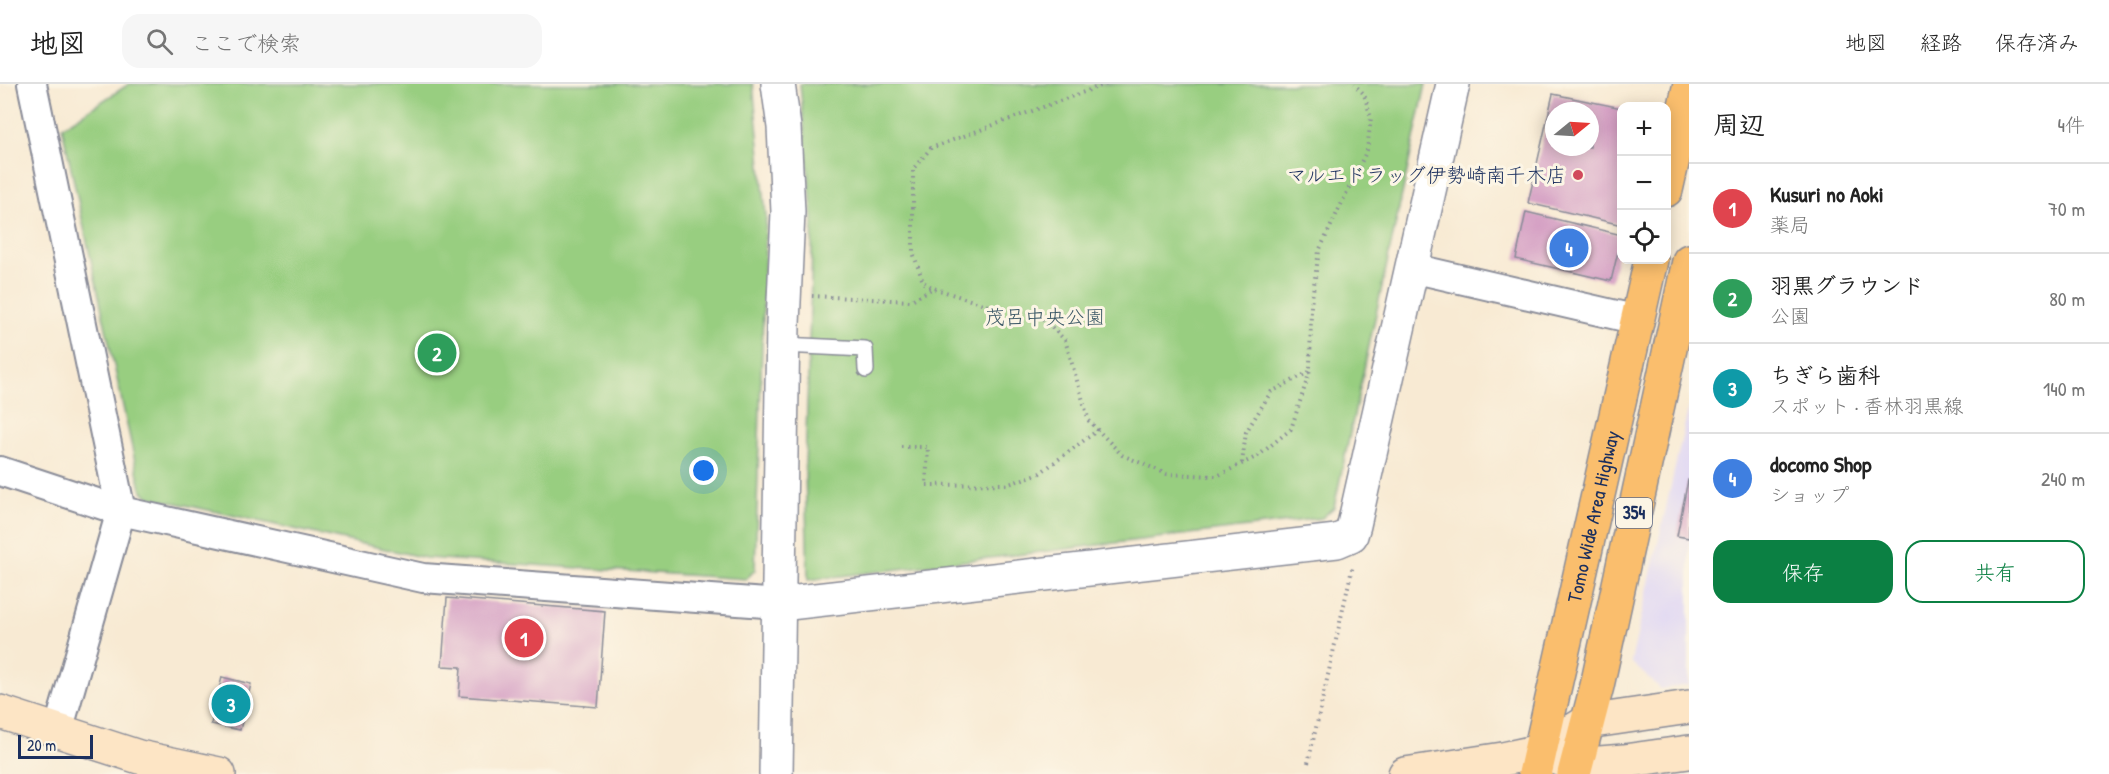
<!DOCTYPE html>
<html lang="ja">
<head>
<meta charset="utf-8">
<style>
  :root { --surface:#fff; --page:#f6f6f6; --text:#222; --muted:#767676; --line:#e0e0e0; --accent:#0b8043 }
  body { margin:0; font-family:"Patrick Hand","Klee One",sans-serif; background:var(--page); color:var(--text) }
  .controls { position:absolute; right:18px; top:18px; display:grid; overflow:hidden; border-radius:12px; box-shadow:0 3px 15px #0003 }
  .controls button { width:54px; height:54px; display:grid; place-items:center; padding:0; border:0; border-bottom:2px solid var(--line); background:var(--surface); color:var(--text); font:30px sans-serif }
  .compass { position:absolute; left:1545px; top:18px; width:54px; height:54px; border-radius:50%; background:var(--surface); box-shadow:0 3px 15px #0003; rotate:72deg }
  .scale { position:absolute; left:18px; bottom:15px; width:75px; box-sizing:border-box; padding-left:6px; border:3px solid #1b2f5e; border-top:0; font-size:16px; line-height:21px; white-space:nowrap; color:#1b2f5e; -webkit-text-stroke:4px #fcf5e5; paint-order:stroke }
  .you { position:absolute; left:704px; top:387px; width:21px; height:21px; margin:-15px; border:4px solid #fff; border-radius:50%; background:#1a73e8; box-shadow:0 0 0 9px #1a73e833 }
  .badge { display:grid; place-items:center; width:39px; height:39px; border-radius:50%; background:var(--accent); color:#fff; font-size:20px; font-weight:700 }
  .pin { position:absolute; translate:-50% -50%; border:3px solid #fff; box-shadow:0 2px 6px #0006 }
  .list { margin:0; padding:0; list-style:none }
  h2 { display:flex; justify-content:space-between; align-items:center; height:78px; margin:0; padding:0 24px; font-size:26px }
  h2 small { font-size:20px; font-weight:400; color:var(--muted) }
  .list li { display:grid; grid-template-columns:39px 1fr auto; gap:18px; align-items:center; box-sizing:border-box; height:90px; padding:0 24px; border-top:2px solid var(--line) }
  .list b { display:block; font-size:22px; white-space:nowrap }
  .list p { margin:0; font-size:20px; white-space:nowrap; color:var(--muted) }
  .list em { font-size:20px; font-style:normal; color:var(--muted) }
  .actions { display:flex; gap:12px; padding:18px 24px }
  .actions a { flex:1; padding:14px 0; border:2px solid var(--accent); border-radius:18px; text-align:center; font-size:21px; color:var(--accent) }
  .actions .main { background:var(--accent); color:#fff }
  .icon { flex:none; width:33px; height:33px; fill:none; stroke:currentColor; stroke-width:2; stroke-linecap:round; stroke-linejoin:round }
  .map { position:relative; flex:none; width:1689px; height:690px; overflow:hidden }
  header { display:flex; align-items:center; gap:36px; box-sizing:border-box; height:84px; padding:0 30px; background:var(--surface); border-bottom:2px solid var(--line) }
  header strong { font-size:28px }
  nav { display:flex; gap:33px; margin-inline-start:auto; font-size:21px }
  .search { width:420px; height:54px; background:var(--page); display:flex; align-items:center; gap:15px; box-sizing:border-box; padding:0 21px; border-radius:18px; color:var(--muted); font-size:22px }
  main { display:flex }
  aside { flex:1; background:var(--surface) }
  .map>svg:first-child { display:block }
</style>
</head>
<body>
<header>
<strong>地図</strong>
<div class="search"><svg class="icon" aria-label="search" viewBox="0 0 24 24"><circle cx="10" cy="10" r="6"/><path d="M15 15l6 6"/></svg>ここで検索</div>
<nav><a>地図</a><a>経路</a><a>保存済み</a></nav>
</header>
<main>
<div class="map">
<svg width="1689" height="690" viewBox="0 0 1689 690">
  <rect width="100%" height="100%" fill="#fcf5e5"/>
  <filter id="ink" filterUnits="userSpaceOnUse"><feTurbulence type="fractalNoise" baseFrequency=".0167" numOctaves="2"/><feDisplacementMap in="SourceGraphic" scale="12" xChannelSelector="R" yChannelSelector="G"/><feConvolveMatrix kernelMatrix="1 2 1 2 8 2 1 2 1" color-interpolation-filters="sRGB"/></filter>
  <filter id="wash" filterUnits="userSpaceOnUse"><feTurbulence type="fractalNoise" baseFrequency=".008" numOctaves="4" result="noise"/><feDisplacementMap in="SourceGraphic" scale="24" xChannelSelector="R" yChannelSelector="G"/><feGaussianBlur stdDeviation="1.35" result="paint"/><feColorMatrix in="noise" values="0 0 0 0 0 0 0 0 0 0 0 0 0 0 0 0 0 1.4 0 .05"/><feComposite in="paint" operator="in"/></filter>
  <g filter="url(#wash)">
    <rect width="100%" height="100%" fill="#f8ead3"/>
    <!-- built -->
    <path fill="#ded5f5" d="M1689 322V601L1661 605 1631 578Z"/>
    <!-- green -->
    <g fill="#98ce80" stroke="#5a7e6f" stroke-width="1.5">
      <path d="M129 0H753L766 132 755 486 746 495 426 474 149 413 141 405 62 43Z"/>
      <path d="M800 0H1426L1334 423 1322 434 808 496 805 383 813 135Z"/>
    </g>
    <g id="blocks">
      <!-- building -->
      <g fill="#d39bc2" fill-rule="evenodd">
        <path d="M1553 10 1622 24V141L1528 119ZM1554 27H1590V63H1554Z"/>
        <path d="M1526 128 1622 151 1611 197 1516 175Z"/>
        <path d="M1688 396H1689V454L1677 452Z"/>
        <path d="M447 514 605 527 598 623 459 612 461 583 442 582Z"/>
        <path d="M222 593 251 600 240 646 211 640Z"/>
      </g>
    </g>
  </g>
  <g filter="url(#ink)">
    <use href="#blocks" fill-opacity="0" stroke="#8a8c98" stroke-width="1.5"/>
    <g fill="none" stroke-linecap="round" stroke-linejoin="round">
      <defs>
        <path id="service" d="M783 261 865 265 866 286"/>
        <g id="minor">
          <path d="M32 0 121 427 58 647"/>
          <path d="M1412 184 1638 236"/>
          <path d="M0 387 121 427 423 494 780 520"/>
        </g>
        <g id="tertiary">
          <path d="M780 520 1337 457 1351 451 1354 441 1453 0"/>
          <path d="M776 690 783 240 788 128 784 43 778 0"/>
        </g>
        <g id="secondary">
          <path d="M0 628 139 673 219 690"/>
          <path d="M1552 672 1576 681 1624 677 1689 668"/>
          <path d="M1405 690 1503 675 1540 667 1587 638 1689 623"/>
        </g>
        <g id="trunk">
          <path d="M1666 106 1689 4"/>
          <path id="s1" d="M1535 690 1651 176"/>
          <path d="M1574 690 1597 602 1689 177"/>
        </g>
      </defs>
      <!-- service casing -->
      <use href="#service" stroke="#8a8c98" stroke-width="18"/>
      <!-- minor casing -->
      <use href="#minor" stroke="#8a8c98" stroke-width="32"/>
      <!-- tertiary casing -->
      <use href="#tertiary" stroke="#8a8c98" stroke-width="36"/>
      <!-- secondary casing -->
      <use href="#secondary" stroke="#8a8c98" stroke-width="36"/>
      <!-- trunk casing -->
      <use href="#trunk" stroke="#8a8c98" stroke-width="36"/>
      <!-- path -->
      <g stroke="#8a8c98" stroke-width="4" stroke-dasharray="1.5 4.5" stroke-linecap="butt">
        <path d="M1106 0 931 64 913 85V168L923 198 933 204 995 224 1038 230 1065 256 1089 337 1122 371 1167 390 1217 392 1258 372 1291 345 1310 287 1311 221 1319 167 1367 66 1371 34 1364 10 1354 0"/>
        <path d="M812 212 910 217 933 204"/>
        <path d="M901 363H928L926 401 1009 400 1040 389 1098 346"/>
        <path d="M1242 379 1246 348 1271 308 1309 288"/>
        <path d="M1308 679 1353 481"/>
      </g>
      <!-- service -->
      <use href="#service" stroke="#fff" stroke-width="15"/>
      <!-- minor -->
      <use href="#minor" stroke="#fff" stroke-width="28"/>
      <!-- tertiary -->
      <use href="#tertiary" stroke="#fff" stroke-width="33"/>
      <!-- secondary -->
      <use href="#secondary" stroke="#fde5c5" stroke-width="33"/>
      <!-- trunk -->
      <use href="#trunk" stroke="#fabe6d" stroke-width="33"/>
    </g>
  </g>
  <!-- markers -->
  <circle fill="#d1495b" stroke="#fcf5e5" stroke-width="2" cx="1578" cy="91" r="6"/>
  <g text-anchor="middle" stroke-width="6" stroke-linejoin="round" paint-order="stroke">
    <!-- shield labels -->
    <rect fill="#fcf5e5" stroke="#5e6a86" stroke-width="1.5" x="1616" y="414" width="36" height="30" rx="4.5"/>
    <g font-size="18" font-weight="bold" fill="#1b2f5e">
      <text x="1634" y="435">354</text>
    </g>
    <!-- poi labels -->
    <g font-size="20" fill="#1b2f5e" stroke="#fcf5e5" text-anchor="end">
      <text x="1566" y="98">マルエドラッグ伊勢崎南千木店</text>
    </g>
    <!-- park labels -->
    <g font-size="20" fill="#3a5766" stroke="#fcf5e5">
      <text x="1045" y="240">茂呂中央公園</text>
    </g>
    <!-- street labels -->
    <g font-size="20" fill="#1b2f5e" stroke="#fcf5e5">
      <text dy="7" stroke="none"><textPath href="#s1" startOffset="264">Tomo Wide Area Highway</textPath></text>
    </g>
  </g>
</svg>
<div class="controls">
<button>+</button>
<button>−</button>
<button><svg class="icon" aria-label="locate" viewBox="0 0 24 24"><circle cx="12" cy="12" r="6"/><path d="M12 2v4M12 18v4M2 12h4M18 12h4"/></svg></button>
</div>
<svg class="compass" viewBox="-18 -18 36 36"><path d="M0-13l5 13h-10z" fill="#e53935"/><path d="M0 13l5-13h-10z" fill="#767676"/></svg>
<div class="scale">20 m</div>
<div class="you"></div>
<div class="pin badge" style="left:524px;top:554px;background:#e0444e">1</div>
<div class="pin badge" style="left:437px;top:269px;background:#2e9e5b">2</div>
<div class="pin badge" style="left:231px;top:620px;background:#0f9aa8">3</div>
<div class="pin badge" style="left:1569px;top:164px;background:#3f7fe0">4</div>
</div>
<aside>
<h2>周辺<small>4件</small></h2>
<ul class="list">
<li><span class="badge" style="background:#e0444e">1</span><div><b>Kusuri no Aoki</b><p>薬局</p></div><em>70 m</em></li>
<li><span class="badge" style="background:#2e9e5b">2</span><div><b>羽黒グラウンド</b><p>公園</p></div><em>80 m</em></li>
<li><span class="badge" style="background:#0f9aa8">3</span><div><b>ちぎら歯科</b><p>スポット · 香林羽黒線</p></div><em>140 m</em></li>
<li><span class="badge" style="background:#3f7fe0">4</span><div><b>docomo Shop</b><p>ショップ</p></div><em>240 m</em></li>
</ul>
<div class="actions"><a class="main">保存</a><a>共有</a></div>
</aside>
</main>
</body>
</html>
